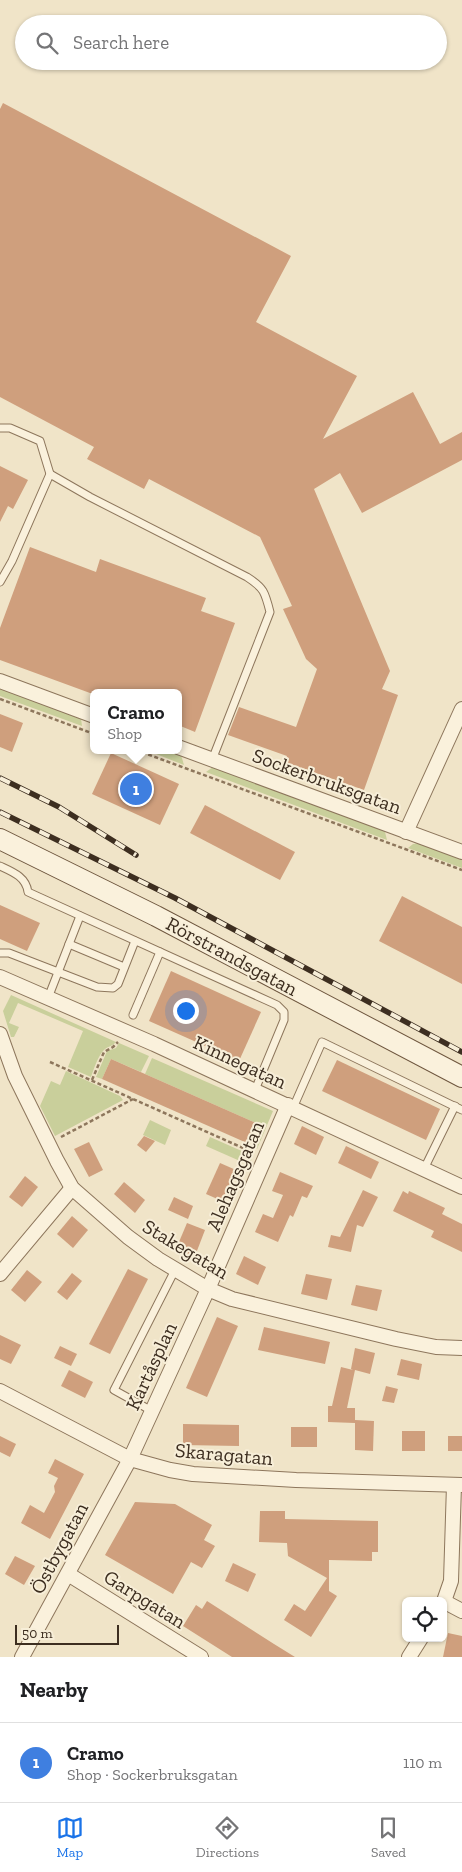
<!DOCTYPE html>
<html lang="en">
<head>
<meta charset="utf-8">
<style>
  :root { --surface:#fff; --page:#f2f2f2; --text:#202124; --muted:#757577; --line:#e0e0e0; --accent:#1a73e8 }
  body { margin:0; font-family:"Zilla Slab",serif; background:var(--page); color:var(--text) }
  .controls { position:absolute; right:15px; bottom:15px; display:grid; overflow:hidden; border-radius:8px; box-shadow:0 1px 4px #0004 }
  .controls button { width:45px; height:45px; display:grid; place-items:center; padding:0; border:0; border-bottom:1px solid var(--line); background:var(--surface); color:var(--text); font:25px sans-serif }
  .scale { position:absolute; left:15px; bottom:12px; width:104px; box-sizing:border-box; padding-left:5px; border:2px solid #3d2e20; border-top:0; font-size:14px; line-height:18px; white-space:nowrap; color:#3d2e20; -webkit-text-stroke:4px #f7eed8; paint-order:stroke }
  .you { position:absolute; left:185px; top:1010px; width:18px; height:18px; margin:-12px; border:4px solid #fff; border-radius:50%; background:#1a73e8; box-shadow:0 0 0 8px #1a73e833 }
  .badge { display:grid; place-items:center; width:32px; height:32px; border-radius:50%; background:var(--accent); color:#fff; font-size:16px; font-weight:700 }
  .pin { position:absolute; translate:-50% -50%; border:2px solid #fff; box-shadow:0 1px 5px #0006 }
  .popup { position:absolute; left:90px; top:689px; width:92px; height:65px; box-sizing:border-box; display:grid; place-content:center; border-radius:8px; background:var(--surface); filter:drop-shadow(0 1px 4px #0005); font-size:16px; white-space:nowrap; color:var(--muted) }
  .popup b { font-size:19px; color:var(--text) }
  .popup::after { content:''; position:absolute; left:50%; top:100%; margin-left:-10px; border:10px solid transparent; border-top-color:var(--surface) }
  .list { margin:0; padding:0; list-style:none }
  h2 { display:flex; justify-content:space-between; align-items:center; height:65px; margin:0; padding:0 20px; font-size:21px }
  h2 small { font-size:16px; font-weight:400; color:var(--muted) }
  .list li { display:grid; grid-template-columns:32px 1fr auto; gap:15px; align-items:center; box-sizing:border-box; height:80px; padding:0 20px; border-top:1px solid var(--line) }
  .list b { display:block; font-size:19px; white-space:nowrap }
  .list p { margin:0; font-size:16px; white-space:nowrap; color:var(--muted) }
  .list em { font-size:16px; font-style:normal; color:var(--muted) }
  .icon { flex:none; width:28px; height:28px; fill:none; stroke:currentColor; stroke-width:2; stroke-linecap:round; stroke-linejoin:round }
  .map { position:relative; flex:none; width:462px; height:1657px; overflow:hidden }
  .search { position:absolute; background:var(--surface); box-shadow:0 1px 4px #0004; left:15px; right:15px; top:15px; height:55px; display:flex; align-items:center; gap:12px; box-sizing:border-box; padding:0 18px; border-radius:28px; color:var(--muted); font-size:19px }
  .sheet { height:145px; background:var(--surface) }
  nav { display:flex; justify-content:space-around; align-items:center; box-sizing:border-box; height:70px; border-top:1px solid var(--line); background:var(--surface); font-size:14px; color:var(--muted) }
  nav a { display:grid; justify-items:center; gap:2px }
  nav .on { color:var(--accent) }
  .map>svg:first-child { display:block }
</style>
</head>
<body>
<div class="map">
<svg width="462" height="1657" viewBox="0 0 462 1657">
  <rect width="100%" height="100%" fill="#f0e4c8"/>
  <!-- green -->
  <g fill="#c9cf9b">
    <path d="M0 686 81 718 82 726 0 696Z"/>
    <path d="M146 750H173L181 755 184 765Z"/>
    <path d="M213 767 382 829 385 832 387 840 206 772Z"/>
    <path d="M421 843 462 858V868L408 848 413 844Z"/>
    <path d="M11 995 116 1042C112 1047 107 1046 103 1051 97 1058 94 1069 91 1077L68 1067 83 1031 18 1003 9 1023 19 1027 14 1037H11L3 1011Z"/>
    <path d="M119 1043 149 1056 141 1072 111 1059 102 1079 96 1077 107 1051 116 1048Z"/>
    <path d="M152 1058 273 1111 257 1149 254 1147 259 1134 252 1131 256 1123 145 1074Z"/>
    <path d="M66 1071 120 1096 123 1100 55 1136 40 1106 51 1081 60 1085Z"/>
    <path d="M150 1120 171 1130 165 1145 143 1135Z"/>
    <path d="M210 1137 253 1156 249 1165 206 1146Z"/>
  </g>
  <!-- building -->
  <g fill="#cf9f7d">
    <path d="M3 103 291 256 256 322 357 376 323 439 413 392 440 444 462 432V460L362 513 340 473 314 489 390 671 382 689 398 695 364 790 285 762 287 756 228 735 239 707 296 727 317 669 306 659 283 609 292 606 260 537 149 479 144 489 87 459 94 447 0 397V109Z"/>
    <path d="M0 466 28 480 13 509 8 506 0 522Z"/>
    <path d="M30 547 96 572 100 559 206 598 201 611 235 623 195 732 178 725V693H90L0 660V628Z"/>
    <path d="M0 714 23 723 12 752 0 747Z"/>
    <path d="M111 753 179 784 160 825 92 794Z"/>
    <path d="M205 805 295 852 280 880 190 833Z"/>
    <path d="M402 896 462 927V984L379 941Z"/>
    <path d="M0 905 40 923 27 951 0 939Z"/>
    <path d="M171 971 261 1012 239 1061 149 1021Z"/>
    <path d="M111 1059 256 1123 247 1143 102 1079Z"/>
    <path d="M337 1060 440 1109 426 1140 322 1091Z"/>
    <path d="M302 1126 324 1137 316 1155 294 1144Z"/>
    <path d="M144 1136 155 1141 146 1152 137 1145Z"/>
    <path d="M89 1142 103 1170 89 1177 74 1149Z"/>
    <path d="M346 1146 379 1162 371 1179 338 1163Z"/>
    <path d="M220 1163 236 1170 222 1201 206 1194Z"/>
    <path d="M280 1172 313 1186 307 1198 302 1196 293 1217 290 1215 278 1242 255 1232 263 1214 273 1218 283 1195 272 1191Z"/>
    <path d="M25 1176 38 1187 22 1207 9 1197Z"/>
    <path d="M124 1182 145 1200 135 1213 114 1194Z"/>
    <path d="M363 1190 378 1197 363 1227 357 1225 351 1252 328 1247 331 1235 340 1237Z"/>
    <path d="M403 1191 408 1194 409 1191 445 1208 442 1214 462 1224V1252L431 1237 434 1231 393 1211Z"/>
    <path d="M174 1197 193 1206 188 1219 168 1210Z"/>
    <path d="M72 1216 88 1230 73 1248 57 1234Z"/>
    <path d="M187 1223 205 1230 195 1256 176 1249Z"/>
    <path d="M244 1256 266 1267 258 1285 236 1274Z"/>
    <path d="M128 1269 148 1279 110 1354 89 1344Z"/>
    <path d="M27 1270 42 1282 25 1302 11 1290Z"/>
    <path d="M72 1273 82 1281 67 1300 57 1292Z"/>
    <path d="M306 1274 332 1279 327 1300 301 1294Z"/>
    <path d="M356 1285 382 1290 377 1311 351 1305Z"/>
    <path d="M217 1317 238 1326 207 1397 186 1388Z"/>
    <path d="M264 1327 330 1342 325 1364 258 1350Z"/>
    <path d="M0 1335 21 1345 11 1364 0 1359Z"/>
    <path d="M60 1346 77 1354 71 1366 54 1358Z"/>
    <path d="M355 1348 375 1353 370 1374 355 1370 347 1408H355V1423L328 1422V1406H332L341 1367 353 1370 351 1369Z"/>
    <path d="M401 1359 422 1364 419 1380 397 1375Z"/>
    <path d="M69 1370 93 1382 85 1398 61 1386Z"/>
    <path d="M386 1386 398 1389 394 1403 382 1401Z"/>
    <path d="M355 1420 374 1421 373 1451 355 1450Z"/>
    <path d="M183 1424 239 1425V1446L183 1445Z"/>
    <rect x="291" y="1427" width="26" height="20"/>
    <rect x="402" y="1431" width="23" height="20"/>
    <path d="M0 1436 16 1444 10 1457 0 1452Z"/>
    <rect x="448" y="1436" width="14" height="15"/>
    <path d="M55 1459 84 1474 50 1539 21 1523 30 1505 44 1513 55 1492 54 1486 58 1478 48 1473Z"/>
    <path d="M135 1502 175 1504 212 1525 204 1540 215 1546 202 1568 191 1562 173 1594 105 1555Z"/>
    <path d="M260 1511H285V1519L378 1521V1552H372V1561L329 1560V1591L337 1596 311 1637 284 1620 294 1604 305 1611 327 1578 288 1556 287 1543 259 1542Z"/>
    <path d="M15 1556 35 1566 24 1585 5 1574Z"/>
    <path d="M233 1563 256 1574 248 1592 225 1581Z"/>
    <path d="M207 1601 274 1644 295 1657H232L183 1626 196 1605 202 1609Z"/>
    <path d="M448 1633 462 1636V1657H443Z"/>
  </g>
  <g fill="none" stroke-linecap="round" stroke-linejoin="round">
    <defs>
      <g id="service">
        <path d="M0 428H10L40 441 50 474"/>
        <path d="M0 582 12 561 50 474 90 497 247 577C264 588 265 592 270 612L212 760"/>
        <path d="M0 866C13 872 26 877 28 892L277 1005 284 1012V1020L255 1090"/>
        <path d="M69 944 124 967"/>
        <path d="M0 953H9L97 987 113 988 118 984 135 941"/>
        <path d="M48 998 80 916"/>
        <path d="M133 1015 160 952"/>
        <path d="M293 1108 322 1042 462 1110"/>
        <path d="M424 1169 455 1106"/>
        <path d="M152 1411 114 1390 175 1270"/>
      </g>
      <g id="minor">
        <path d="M0 681 94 716"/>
        <path d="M178 747 462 852"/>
        <path d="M406 832 462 709"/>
        <path d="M0 977 154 1044 462 1187"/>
        <path d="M0 1034 15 1076 57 1161 72 1188 128 1237 158 1259 208 1289 232 1299 396 1339 436 1347 462 1348"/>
        <path d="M0 1274 72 1188"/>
        <path d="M0 1391 130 1459 170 1470 193 1474 296 1480 462 1485"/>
        <path d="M68 1574 201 1657"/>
        <path d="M445 1602 462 1611"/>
        <path d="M443 1604 451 1581 454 1485"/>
        <path d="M22 1657 130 1459 208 1289 288 1105"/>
        <path d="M409 1657 421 1638"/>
      </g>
      <path id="secondary" d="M0 839 156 916 462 1077"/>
    </defs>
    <!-- service casing -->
    <use href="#service" stroke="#8d765c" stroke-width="9"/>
    <!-- minor casing -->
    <use href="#minor" stroke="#8d765c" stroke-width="16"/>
    <!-- secondary casing -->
    <use href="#secondary" stroke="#6f573f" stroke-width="22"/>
    <!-- path -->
    <g stroke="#8d765c" stroke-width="2.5" stroke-dasharray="4 2.5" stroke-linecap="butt">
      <path d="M0 699 94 734"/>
      <path d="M136 750 462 870"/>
      <path d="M50 1062 252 1152"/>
      <path d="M92 1080 104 1052 113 1047 118 1042"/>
      <path d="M61 1137 133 1099"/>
    </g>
    <!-- service -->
    <use href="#service" stroke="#faf1dc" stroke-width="7"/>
    <!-- minor -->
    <use href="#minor" stroke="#faf1dc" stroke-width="14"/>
    <!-- secondary -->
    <use href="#secondary" stroke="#faf1dc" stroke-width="20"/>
    <defs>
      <g id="rail">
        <path d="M0 778 59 807 136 855"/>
        <path d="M0 812 175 898 462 1052"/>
      </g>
    </defs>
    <!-- rail casing -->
    <use href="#rail" stroke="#3d2e20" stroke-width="5.5"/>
    <!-- rail -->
    <use href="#rail" stroke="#f7eed8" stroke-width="4" stroke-dasharray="11" stroke-linecap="butt"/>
  </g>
  <g text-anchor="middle" stroke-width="4" stroke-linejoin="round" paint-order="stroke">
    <!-- street labels -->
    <g font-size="20" fill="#3d2e20" stroke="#f7eed8">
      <text transform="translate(327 781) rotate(20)" y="7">Sockerbruksgatan</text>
      <text transform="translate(232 956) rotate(28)" y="7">Rörstrandsgatan</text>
      <text transform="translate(240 1062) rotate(25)" y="7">Kinnegatan</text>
      <text transform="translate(235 1176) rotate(-67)" y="7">Alehagsgatan</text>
      <text transform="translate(186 1249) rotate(31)" y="7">Stakegatan</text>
      <text transform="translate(151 1366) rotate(-65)" y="7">Kartåsplan</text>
      <text transform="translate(224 1454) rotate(5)" y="7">Skaragatan</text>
      <text transform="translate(59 1548) rotate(-62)" y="7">Östbygatan</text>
      <text transform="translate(145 1599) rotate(32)" y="7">Garpgatan</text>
    </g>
  </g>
</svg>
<div class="controls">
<button><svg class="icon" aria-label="locate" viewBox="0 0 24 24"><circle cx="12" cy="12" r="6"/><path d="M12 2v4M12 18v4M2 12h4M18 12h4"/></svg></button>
</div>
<div class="scale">50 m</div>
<div class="you"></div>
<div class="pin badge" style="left:136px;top:789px;background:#3f7fe0">1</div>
<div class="popup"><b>Cramo</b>Shop</div>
<div class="search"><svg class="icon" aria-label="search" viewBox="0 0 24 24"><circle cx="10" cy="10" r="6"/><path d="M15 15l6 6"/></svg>Search here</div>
</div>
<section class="sheet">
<h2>Nearby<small></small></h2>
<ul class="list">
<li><span class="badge" style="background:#3f7fe0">1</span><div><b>Cramo</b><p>Shop · Sockerbruksgatan</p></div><em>110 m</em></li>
</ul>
</section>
<nav>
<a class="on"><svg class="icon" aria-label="map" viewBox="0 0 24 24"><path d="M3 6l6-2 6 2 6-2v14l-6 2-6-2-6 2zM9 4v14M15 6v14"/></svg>Map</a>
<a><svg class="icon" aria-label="directions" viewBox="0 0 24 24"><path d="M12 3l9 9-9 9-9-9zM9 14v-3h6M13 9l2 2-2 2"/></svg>Directions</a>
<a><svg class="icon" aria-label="saved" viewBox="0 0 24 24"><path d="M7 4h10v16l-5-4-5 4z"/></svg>Saved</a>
</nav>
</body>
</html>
